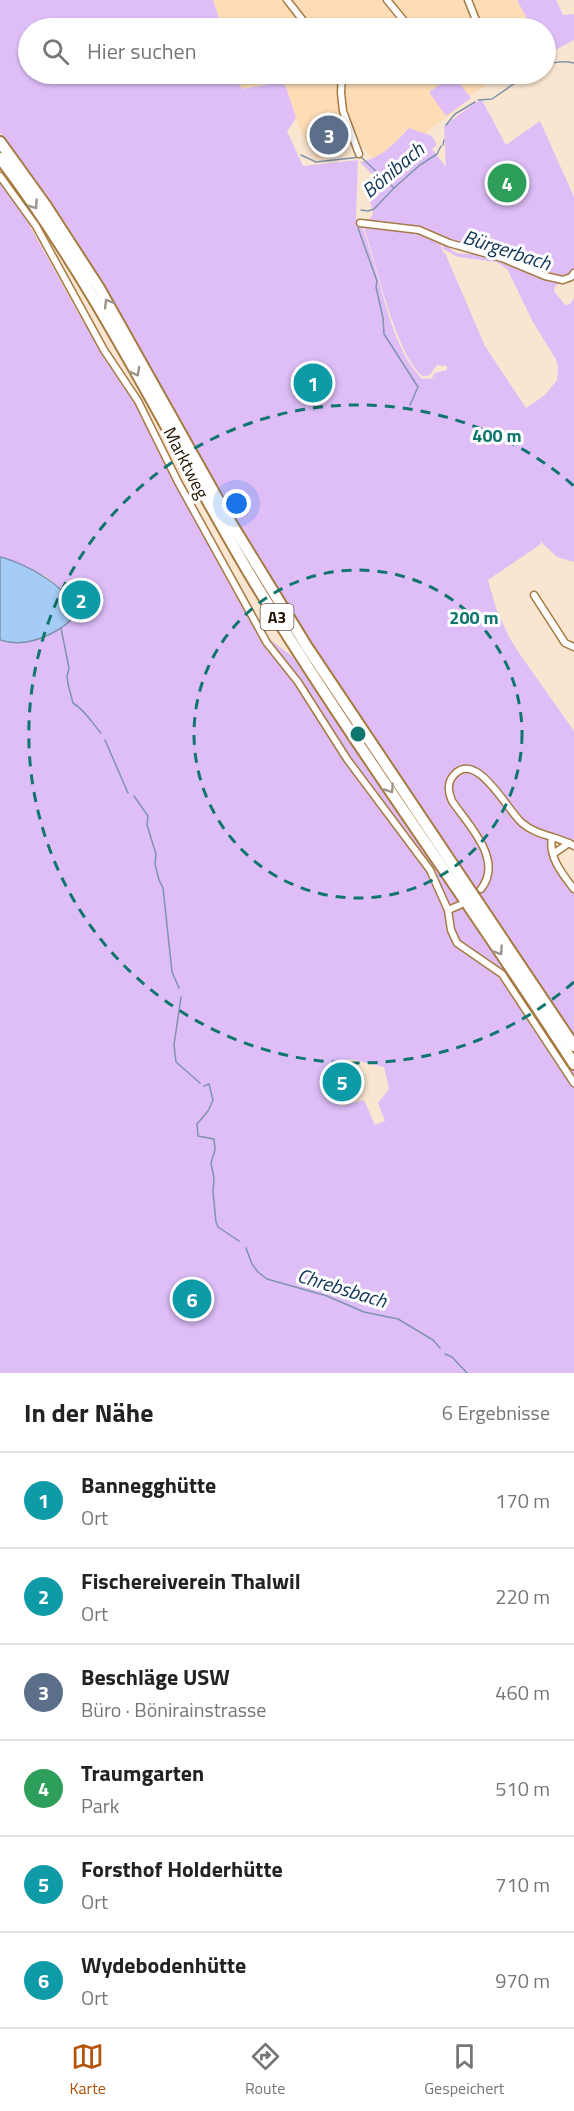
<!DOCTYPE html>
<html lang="de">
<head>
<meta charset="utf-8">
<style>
  :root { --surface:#fff; --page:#f2f2f2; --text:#222; --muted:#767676; --line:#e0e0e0; --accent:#b45309 }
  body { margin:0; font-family:"Titillium Web",sans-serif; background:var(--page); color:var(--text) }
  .you { position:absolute; left:237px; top:504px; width:21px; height:21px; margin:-15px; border:4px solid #fff; border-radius:50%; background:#1a73e8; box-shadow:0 0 0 9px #1a73e833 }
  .badge { display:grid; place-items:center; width:39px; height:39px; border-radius:50%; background:var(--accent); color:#fff; font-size:20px; font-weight:700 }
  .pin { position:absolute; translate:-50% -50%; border:3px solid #fff; box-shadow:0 2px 6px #0006 }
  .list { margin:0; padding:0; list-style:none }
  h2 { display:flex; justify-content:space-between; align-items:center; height:78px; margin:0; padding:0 24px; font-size:26px }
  h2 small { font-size:20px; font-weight:400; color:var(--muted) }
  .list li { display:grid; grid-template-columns:39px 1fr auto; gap:18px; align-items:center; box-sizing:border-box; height:96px; padding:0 24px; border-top:2px solid var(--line) }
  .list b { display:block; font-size:22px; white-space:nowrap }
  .list p { margin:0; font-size:20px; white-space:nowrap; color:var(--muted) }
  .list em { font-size:20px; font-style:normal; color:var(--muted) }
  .icon { flex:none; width:33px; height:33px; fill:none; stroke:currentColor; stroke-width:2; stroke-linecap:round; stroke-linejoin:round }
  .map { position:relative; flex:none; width:574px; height:1373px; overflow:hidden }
  .search { position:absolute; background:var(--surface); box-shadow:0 2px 4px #0004; left:18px; right:18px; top:18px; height:66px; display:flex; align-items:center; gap:15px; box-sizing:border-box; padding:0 21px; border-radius:33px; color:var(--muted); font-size:22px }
  .sheet { height:654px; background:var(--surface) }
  nav { display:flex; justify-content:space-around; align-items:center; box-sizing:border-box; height:84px; border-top:2px solid var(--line); background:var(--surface); font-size:16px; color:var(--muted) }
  nav a { display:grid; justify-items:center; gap:3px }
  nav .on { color:var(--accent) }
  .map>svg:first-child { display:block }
</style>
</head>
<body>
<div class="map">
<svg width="574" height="1373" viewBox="0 0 574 1373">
  <rect width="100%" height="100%" fill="#fae6d0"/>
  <!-- built -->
  <g fill="#fddcb6">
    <path d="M213 0H517L532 28H222Z"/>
    <path d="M234 74H502L469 96 471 98 424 134 408 128 386 151 373 160 358 141 317 159 303 136 287 94 286 87 281 82H272L242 89Z"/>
  </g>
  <!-- green -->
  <g fill="#dfbef8" fill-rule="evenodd">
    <path d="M0 0H213L222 28H28V74H234L242 89 281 82 286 87 296 118 287 131 303 166 358 160 356 218C365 228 368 244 372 257 384 295 393 349 422 379L434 378 441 380 432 377 435 373 447 370V366L437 365C432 371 432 377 422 376 395 352 376 264 364 227L373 214 367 185 376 178 360 162C382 158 394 144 409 128L432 136 437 145 432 149 446 167 444 126 475 103 482 100 506 145 540 121 574 197V273L562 278 553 277 501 257 440 242 443 253H445L485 346 526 408 545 395 557 380 558 366 555 358 533 322 507 269 496 262 458 257 443 249V244C449 246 450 249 455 252 459 255 470 253 477 254 507 261 535 272 563 282L555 286 554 291 565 305 570 304 574 298V562L557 557 540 541 541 544 488 580 496 608 509 637 519 653 574 731V845L553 837V854L574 889V1373H0V640C17 645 31 642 47 637L70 603 60 588 46 576 0 557V182L22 212 81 318 138 408 256 629 293 657 424 850 442 838 347 698 288 607 241 529 110 294 65 222 0 132ZM350 1059 384 1067 389 1089 378 1103 385 1121 375 1125 364 1100 341 1106 328 1090 323 1073 335 1064Z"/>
    <path d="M517 0H556L563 15 574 14V40L548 54 546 49V28H532Z"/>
    <path d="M453 75 471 98 446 116 429 92Z"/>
  </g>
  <!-- water -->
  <path fill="#a4ccf6" stroke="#7e94ac" stroke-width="1.5" d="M0 557C20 561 83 591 71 619 69 622 64 626 61 628 42 640 22 647 0 640Z"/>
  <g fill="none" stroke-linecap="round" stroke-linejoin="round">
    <!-- stream -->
    <g stroke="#7e94ac" stroke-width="1.5">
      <path d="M546 67C552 61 565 61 574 63"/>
      <path d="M478 100 492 99 528 74"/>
      <path d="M446 125 455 114 475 102"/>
      <path d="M443 145 444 140"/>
      <path d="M301 155 316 162 361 157 394 188"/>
      <path d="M361 210 368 211 374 209 394 188 420 165 437 154 441 146"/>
      <path d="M358 228 377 281 376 287 383 318 384 334 418 387 410 405"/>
      <path d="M61 628 69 668 67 676 68 684 73 703C85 710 92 723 101 733"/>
      <path d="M105 740 128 793"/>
      <path d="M134 796 148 816 147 825 156 854 155 864 159 880 163 888 172 972 179 988"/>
      <path d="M181 997 174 1045 176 1062 200 1083"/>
      <path d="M204 1086 209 1084 213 1100 208 1111 197 1124 198 1136 214 1139 215 1150 211 1163 214 1178 213 1192 216 1222 218 1227 239 1241"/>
      <path d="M246 1248 252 1264 258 1272 267 1279 327 1296 364 1312 398 1319 433 1340 440 1348"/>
      <path d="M445 1354 452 1357 467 1373"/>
    </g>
    <defs>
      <g id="minor">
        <path d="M287 0 309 28"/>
        <path d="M387 0 410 28"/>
        <path d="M468 0 476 20 478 28"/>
        <path d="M342 74 341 93 343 111 359 154"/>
        <path d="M0 176 36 226 104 350 138 401 178 482 267 643 298 682 347 759 430 870 448 910 451 930 457 943 502 974 574 1083"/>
        <path d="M360 223 419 230 449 243 502 258 545 276 563 280 571 277 574 273"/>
        <path d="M534 595 565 643 574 647"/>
        <path d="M552 837C548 857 563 875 574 889"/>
        <path d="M553 854 569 843"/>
        <path d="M481 889C504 860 469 826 452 801 449 794 447 786 451 779 474 743 508 812 522 823 537 836 558 836 574 846"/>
        <path d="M448 910 460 905"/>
      </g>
      <g id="motorway">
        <path d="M0 142 46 206 99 288 231 523 307 647 574 1046"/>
        <path d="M0 158C100 290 170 441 255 583 355 747 470 902 574 1064"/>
      </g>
    </defs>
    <!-- minor casing -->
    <use href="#minor" stroke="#a77a42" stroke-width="9"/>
    <!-- motorway casing -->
    <use href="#motorway" stroke="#a77a42" stroke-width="14"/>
    <!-- minor -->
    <use href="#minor" stroke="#fff" stroke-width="6"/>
    <!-- motorway -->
    <use href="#motorway" stroke="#fff" stroke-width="10"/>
  </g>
  <!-- one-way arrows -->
  <defs><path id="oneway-chevron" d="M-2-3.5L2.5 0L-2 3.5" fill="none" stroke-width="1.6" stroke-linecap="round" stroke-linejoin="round" transform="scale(1.5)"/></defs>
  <g stroke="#9c958c">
    <use href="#oneway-chevron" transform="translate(34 205) rotate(55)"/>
    <use href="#oneway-chevron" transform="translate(108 303) rotate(-121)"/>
    <use href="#oneway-chevron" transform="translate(136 372) rotate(61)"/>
    <use href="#oneway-chevron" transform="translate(390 789) rotate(56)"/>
    <use href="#oneway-chevron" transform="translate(499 951) rotate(56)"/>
  </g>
  <!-- distance rings -->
  <g fill="none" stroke="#0f766e" stroke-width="3" stroke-dasharray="10 8">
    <circle cx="358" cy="734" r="164"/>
    <path d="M574 982A329 329 0 1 1 574 486"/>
  </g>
  <g text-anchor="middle" stroke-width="6" stroke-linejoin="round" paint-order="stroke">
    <!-- shield labels -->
    <rect fill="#fff" stroke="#665a4c" stroke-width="1.5" x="260.5" y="604" width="33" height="26" rx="4.5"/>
    <g font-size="16" font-weight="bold" fill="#241300">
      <text x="277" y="623">A3</text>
    </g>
    <!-- street labels -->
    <g font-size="18" fill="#241300" stroke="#fff">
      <text transform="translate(186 463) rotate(63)" y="6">Marktweg</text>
    </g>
    <!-- water labels -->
    <g font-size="20" font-style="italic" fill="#103456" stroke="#fff">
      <text transform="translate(393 170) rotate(-40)" y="7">Bönibach</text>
      <text transform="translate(507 250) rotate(18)" y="7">Bürgerbach</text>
      <text transform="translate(342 1288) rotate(17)" y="7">Chrebsbach</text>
    </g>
  </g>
  <circle cx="358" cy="734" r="9" fill="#0f766e" stroke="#fff" stroke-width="3"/>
  <g font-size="18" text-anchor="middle" font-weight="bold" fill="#0f766e" stroke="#fff" stroke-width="6" stroke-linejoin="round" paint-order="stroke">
    <text x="497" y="442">400 m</text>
    <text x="474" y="624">200 m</text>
  </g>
</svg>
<div class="you"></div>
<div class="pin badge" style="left:313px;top:383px;background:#0f9aa8">1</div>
<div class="pin badge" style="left:81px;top:600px;background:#0f9aa8">2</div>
<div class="pin badge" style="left:329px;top:135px;background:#5c6f8a">3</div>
<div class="pin badge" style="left:507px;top:183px;background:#2e9e5b">4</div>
<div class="pin badge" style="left:342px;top:1082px;background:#0f9aa8">5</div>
<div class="pin badge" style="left:192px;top:1299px;background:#0f9aa8">6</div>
<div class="search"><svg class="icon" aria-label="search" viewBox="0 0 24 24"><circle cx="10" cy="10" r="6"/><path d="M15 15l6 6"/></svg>Hier suchen</div>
</div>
<section class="sheet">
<h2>In der Nähe<small>6 Ergebnisse</small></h2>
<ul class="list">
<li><span class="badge" style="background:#0f9aa8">1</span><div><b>Bannegghütte</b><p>Ort</p></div><em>170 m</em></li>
<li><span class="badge" style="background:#0f9aa8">2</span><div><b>Fischereiverein Thalwil</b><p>Ort</p></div><em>220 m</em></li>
<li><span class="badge" style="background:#5c6f8a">3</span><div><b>Beschläge USW</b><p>Büro · Bönirainstrasse</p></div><em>460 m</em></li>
<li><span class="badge" style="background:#2e9e5b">4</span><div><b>Traumgarten</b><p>Park</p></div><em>510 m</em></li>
<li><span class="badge" style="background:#0f9aa8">5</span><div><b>Forsthof Holderhütte</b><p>Ort</p></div><em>710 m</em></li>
<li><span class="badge" style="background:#0f9aa8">6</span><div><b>Wydebodenhütte</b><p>Ort</p></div><em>970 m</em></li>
</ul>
</section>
<nav>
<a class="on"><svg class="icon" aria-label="map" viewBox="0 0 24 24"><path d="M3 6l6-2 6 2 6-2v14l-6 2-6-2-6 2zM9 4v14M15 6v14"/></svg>Karte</a>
<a><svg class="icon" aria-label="directions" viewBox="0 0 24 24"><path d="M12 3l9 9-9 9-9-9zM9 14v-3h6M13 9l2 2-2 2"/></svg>Route</a>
<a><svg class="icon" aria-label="saved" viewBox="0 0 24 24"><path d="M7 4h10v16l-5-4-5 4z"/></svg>Gespeichert</a>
</nav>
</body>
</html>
